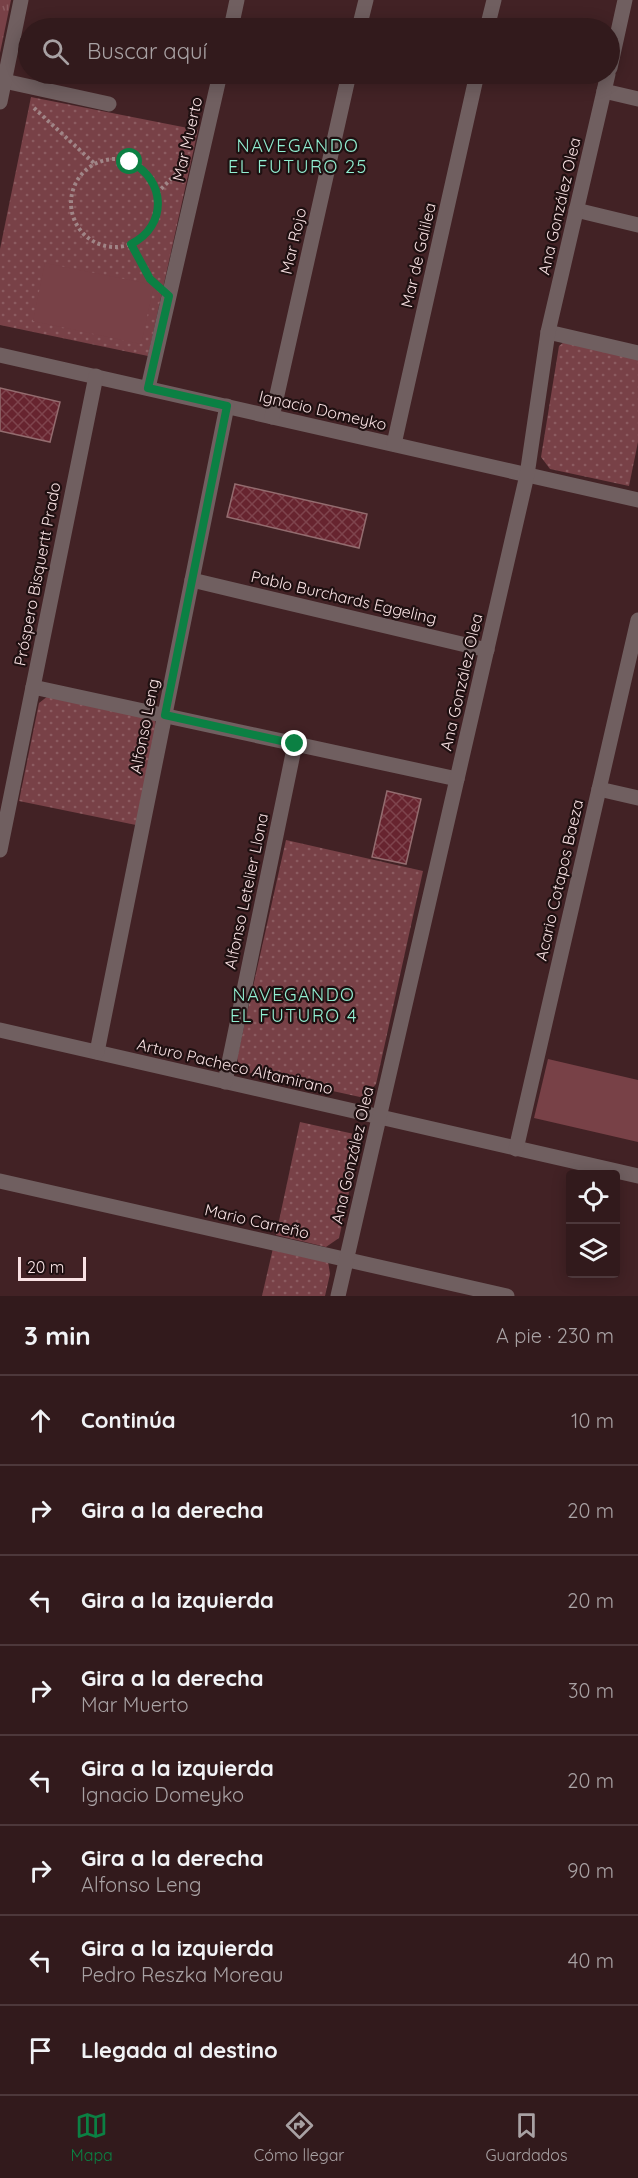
<!DOCTYPE html>
<html lang="es">
<head>
<meta charset="utf-8">
<style>
  :root { --surface:#321a1c; --page:#3a2325; --text:#f1f3f6; --muted:#a8a1a3; --line:#4d383b; --accent:#0b8043 }
  body { margin:0; font-family:Quicksand,sans-serif; background:var(--page); color:var(--text) }
  .controls { position:absolute; right:18px; bottom:18px; display:grid; overflow:hidden; border-radius:6px; box-shadow:0 3px 15px #0003 }
  .controls button { width:54px; height:54px; display:grid; place-items:center; padding:0; border:0; border-bottom:2px solid var(--line); background:var(--surface); color:var(--text); font:30px sans-serif }
  .scale { position:absolute; left:18px; bottom:15px; width:68px; box-sizing:border-box; padding-left:6px; border:3px solid #f9e2e4; border-top:0; font-size:16px; line-height:21px; white-space:nowrap; color:#f9e2e4; -webkit-text-stroke:4px #1f1011; paint-order:stroke }
  .stop { position:absolute; width:18px; height:18px; margin:-14px; border:4px solid #0b8043; border-radius:50%; background:#fff }
  .stop.end { background:#0b8043; border-color:#fff; box-shadow:0 2px 6px #0008 }
  .list { margin:0; padding:0; list-style:none }
  h2 { display:flex; justify-content:space-between; align-items:center; height:78px; margin:0; padding:0 24px; font-size:26px }
  h2 small { font-size:20px; font-weight:400; color:var(--muted) }
  .list li { display:grid; grid-template-columns:39px 1fr auto; gap:18px; align-items:center; box-sizing:border-box; height:90px; padding:0 24px; border-top:2px solid var(--line) }
  .list b { display:block; font-size:22px; white-space:nowrap }
  .list p { margin:0; font-size:20px; white-space:nowrap; color:var(--muted) }
  .list em { font-size:20px; font-style:normal; color:var(--muted) }
  .icon { flex:none; width:33px; height:33px; fill:none; stroke:currentColor; stroke-width:2; stroke-linecap:round; stroke-linejoin:round }
  .map { position:relative; flex:none; width:638px; height:1296px; overflow:hidden }
  .search { position:absolute; background:var(--surface); box-shadow:0 3px 15px #0003; left:18px; right:18px; top:18px; height:66px; display:flex; align-items:center; gap:15px; box-sizing:border-box; padding:0 21px; border-radius:33px; color:var(--muted); font-size:22px }
  .sheet { height:798px; background:var(--surface) }
  nav { display:flex; justify-content:space-around; align-items:center; box-sizing:border-box; height:84px; border-top:2px solid var(--line); background:var(--surface); font-size:16px; color:var(--muted) }
  nav a { display:grid; justify-items:center; gap:3px }
  nav .on { color:var(--accent) }
  .map>svg:first-child { display:block }
</style>
</head>
<body>
<div class="map">
<svg width="638" height="1296" viewBox="0 0 638 1296">
  <defs>
    <pattern id="grass-tufts" width="24" height="20" patternUnits="userSpaceOnUse" patternTransform="scale(1.5)"><rect width="24" height="20" fill="#784147"/><path d="M3 7l-1-3M5 7V3M7 7l1-3M15 17l-1-3M17 17v-4M19 17l1-3" fill="none" stroke="#8c5c61"/></pattern>
    <pattern id="park-dots" width="8" height="8" patternUnits="userSpaceOnUse" patternTransform="scale(1.5)"><rect width="8" height="8" fill="#784147"/><path d="M2 2h.1M6 6h.1" fill="none" stroke="#8c5c61" stroke-width="1.8" stroke-linecap="round"/></pattern>
    <pattern id="building-cross-hatch" width="8" height="8" patternUnits="userSpaceOnUse" patternTransform="scale(1.5)"><rect width="8" height="8" fill="#67242f"/><path d="M0 0l8 8M0 8l8-8" fill="none" stroke="#7e444d"/></pattern>
  </defs>
  <rect width="100%" height="100%" fill="#422225"/>
  <!-- grass -->
  <path fill="url(#grass-tufts)" d="M0 0H11L0 53Z"/>
  <!-- park -->
  <g fill="url(#park-dots)">
    <path d="M31 97 198 130 148 356 0 325V249Z"/>
    <path d="M564 342 638 359V442L629 486 550 469 541 457 559 346Z"/>
    <path d="M48 696 155 720 156 726 136 825 19 801 39 703Z"/>
    <path d="M286 840 423 871 376 1084 368 1093 360 1097 246 1072 240 1068 237 1058Z"/>
    <path d="M300 1122 354 1134 360 1142 339 1238 326 1247 276 1235Z"/>
    <path d="M273 1248 328 1261 330 1274 325 1296H262Z"/>
  </g>
  <!-- pitch -->
  <g fill="#784147">
    <path d="M45 263 154 285 141 344 33 321Z"/>
    <path d="M548 1059 638 1080V1142L534 1118Z"/>
  </g>
  <!-- building -->
  <g fill="url(#building-cross-hatch)" stroke="#936c6f" stroke-width="1.5">
    <path d="M0 388 60 402 50 442 0 431Z"/>
    <path d="M235 484 367 514 359 548 227 517Z"/>
    <path d="M387 791 421 799 406 864 372 857Z"/>
  </g>
  <g fill="none" stroke-linecap="round" stroke-linejoin="round">
    <!-- path -->
    <g stroke="#a08587" stroke-width="4" stroke-dasharray="3 3" stroke-linecap="butt">
      <path d="M34 108 95 164"/>
      <circle cx="115" cy="203" r="44"/>
      <path d="M157 193 178 172"/>
      <path d="M131 244 154 282"/>
    </g>
    <!-- minor -->
    <g stroke="#705f60" stroke-width="15">
      <path d="M231 28 237 0"/>
      <path d="M359 28 366 0"/>
      <path d="M487 28 494 0"/>
      <path d="M610 68 625 0"/>
      <path d="M4 81 109 104"/>
      <path d="M604 91 638 99"/>
      <path d="M0 102 21 0"/>
      <path d="M576 210 638 225"/>
      <path d="M548 332 638 353"/>
      <path d="M0 355 638 500"/>
      <path d="M148 388 220 74"/>
      <path d="M272 417 349 74"/>
      <path d="M394 444 477 74"/>
      <path d="M192 580 487 650"/>
      <path d="M33 687 457 779"/>
      <path d="M599 789 638 798"/>
      <path d="M0 850 96 376"/>
      <path d="M0 1030 638 1176"/>
      <path d="M97 1052 227 406"/>
      <path d="M225 1082 295 744"/>
      <path d="M516 1149 638 620"/>
      <path d="M0 1181 507 1296"/>
      <path d="M338 1296 527 475 548 332 608 74"/>
    </g>
  </g>
  <g fill="none" stroke-linecap="round" stroke-linejoin="round">
    <!-- route -->
    <path stroke="#0b8043" stroke-width="8" d="M130 162C166 179 168 226 131 244L150 279 169 296 148 388 227 406 165 715 295 744"/>
  </g>
  <g text-anchor="middle" stroke-width="4.5" stroke-linejoin="round" paint-order="stroke">
    <!-- street labels -->
    <g font-size="16" fill="#f9e2e4" stroke="#1f1011">
      <text transform="translate(187 139) rotate(-77)" y="6">Mar Muerto</text>
      <text transform="translate(559 206) rotate(-77)" y="6">Ana González Olea</text>
      <text transform="translate(293 241) rotate(-77)" y="6">Mar Rojo</text>
      <text transform="translate(418 255) rotate(-77)" y="6">Mar de Galilea</text>
      <text transform="translate(323 410) rotate(13)" y="6">Ignacio Domeyko</text>
      <text transform="translate(37 574) rotate(-79)" y="6">Próspero Bisquertt Prado</text>
      <text transform="translate(344 597) rotate(13)" y="6">Pablo Burchards Eggeling</text>
      <text transform="translate(461 682) rotate(-77)" y="6">Ana González Olea</text>
      <text transform="translate(144 726) rotate(-79)" y="6">Alfonso Leng</text>
      <text transform="translate(559 880) rotate(-77)" y="6">Acario Cotapos Baeza</text>
      <text transform="translate(246 891) rotate(-78)" y="6">Alfonso Letelier Llona</text>
      <text transform="translate(235 1066) rotate(13)" y="6">Arturo Pacheco Altamirano</text>
      <text transform="translate(352 1155) rotate(-77)" y="6">Ana González Olea</text>
      <text transform="translate(257 1221) rotate(13)" y="6">Mario Carreño</text>
    </g>
    <!-- neighbourhood labels -->
    <g font-size="18" letter-spacing="1.5" fill="#91efd2" stroke="#1f1011">
      <text x="298" y="152">NAVEGANDO<tspan x="298" dy="21">EL FUTURO 25</tspan></text>
      <text x="294" y="1001">NAVEGANDO<tspan x="294" dy="21">EL FUTURO 4</tspan></text>
    </g>
  </g>
</svg>
<div class="controls">
<button><svg class="icon" aria-label="locate" viewBox="0 0 24 24"><circle cx="12" cy="12" r="6"/><path d="M12 2v4M12 18v4M2 12h4M18 12h4"/></svg></button>
<button><svg class="icon" aria-label="layers" viewBox="0 0 24 24"><path d="M12 4l9 5-9 5-9-5zM3 14l9 5 9-5"/></svg></button>
</div>
<div class="scale">20 m</div>
<div class="stop" style="left:130px;top:162px"></div>
<div class="stop end" style="left:295px;top:744px"></div>
<div class="search"><svg class="icon" aria-label="search" viewBox="0 0 24 24"><circle cx="10" cy="10" r="6"/><path d="M15 15l6 6"/></svg>Buscar aquí</div>
</div>
<section class="sheet">
<h2>3 min<small>A pie · 230 m</small></h2>
<ul class="list">
<li><svg class="icon" aria-label="ahead" viewBox="0 0 24 24"><path d="M12 20V5M6 11l6-6 6 6"/></svg><div><b>Continúa</b></div><em>10 m</em></li>
<li><svg class="icon" aria-label="right" viewBox="0 0 24 24"><path d="M7 20v-9h11M14 6l5 5-5 5"/></svg><div><b>Gira a la derecha</b></div><em>20 m</em></li>
<li><svg class="icon" aria-label="left" viewBox="0 0 24 24"><path d="M17 20v-9H6M10 6l-5 5 5 5"/></svg><div><b>Gira a la izquierda</b></div><em>20 m</em></li>
<li><svg class="icon" aria-label="right" viewBox="0 0 24 24"><path d="M7 20v-9h11M14 6l5 5-5 5"/></svg><div><b>Gira a la derecha</b><p>Mar Muerto</p></div><em>30 m</em></li>
<li><svg class="icon" aria-label="left" viewBox="0 0 24 24"><path d="M17 20v-9H6M10 6l-5 5 5 5"/></svg><div><b>Gira a la izquierda</b><p>Ignacio Domeyko</p></div><em>20 m</em></li>
<li><svg class="icon" aria-label="right" viewBox="0 0 24 24"><path d="M7 20v-9h11M14 6l5 5-5 5"/></svg><div><b>Gira a la derecha</b><p>Alfonso Leng</p></div><em>90 m</em></li>
<li><svg class="icon" aria-label="left" viewBox="0 0 24 24"><path d="M17 20v-9H6M10 6l-5 5 5 5"/></svg><div><b>Gira a la izquierda</b><p>Pedro Reszka Moreau</p></div><em>40 m</em></li>
<li><svg class="icon" aria-label="arrive" viewBox="0 0 24 24"><path d="M6 21V4h12l-3 4 3 4H6"/></svg><div><b>Llegada al destino</b></div></li>
</ul>
</section>
<nav>
<a class="on"><svg class="icon" aria-label="map" viewBox="0 0 24 24"><path d="M3 6l6-2 6 2 6-2v14l-6 2-6-2-6 2zM9 4v14M15 6v14"/></svg>Mapa</a>
<a><svg class="icon" aria-label="directions" viewBox="0 0 24 24"><path d="M12 3l9 9-9 9-9-9zM9 14v-3h6M13 9l2 2-2 2"/></svg>Cómo llegar</a>
<a><svg class="icon" aria-label="saved" viewBox="0 0 24 24"><path d="M7 4h10v16l-5-4-5 4z"/></svg>Guardados</a>
</nav>
</body>
</html>
